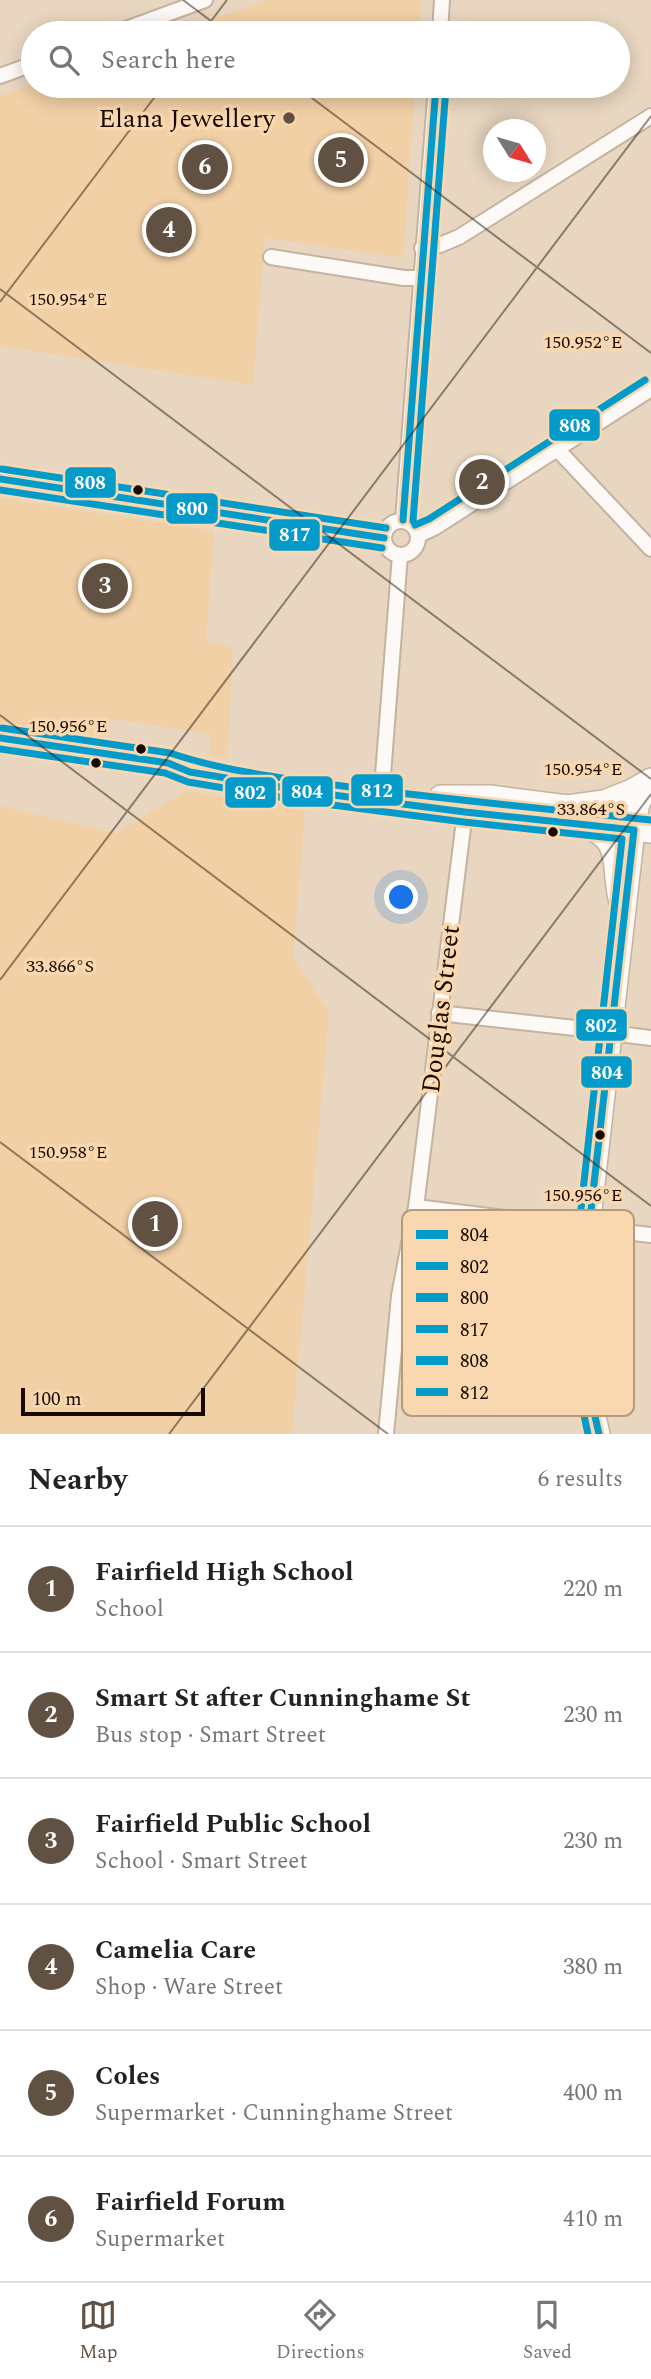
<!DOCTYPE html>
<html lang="en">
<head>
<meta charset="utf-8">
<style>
  :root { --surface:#fff; --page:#f6f6f6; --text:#222; --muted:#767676; --line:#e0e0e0; --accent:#615143 }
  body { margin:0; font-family:Spectral,serif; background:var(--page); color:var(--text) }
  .compass { position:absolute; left:483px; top:119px; width:63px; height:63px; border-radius:50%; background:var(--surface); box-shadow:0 4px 18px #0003; rotate:127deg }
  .scale { position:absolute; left:21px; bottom:18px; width:184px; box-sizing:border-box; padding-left:7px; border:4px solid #180a00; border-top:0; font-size:19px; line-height:24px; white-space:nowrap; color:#180a00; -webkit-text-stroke:5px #f9d8af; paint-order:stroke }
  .you { position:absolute; left:402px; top:898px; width:24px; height:24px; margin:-18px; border:5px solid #fff; border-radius:50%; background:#1a73e8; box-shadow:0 0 0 10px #1a73e833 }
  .badge { display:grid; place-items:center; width:46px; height:46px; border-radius:50%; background:var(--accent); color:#fff; font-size:23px; font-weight:700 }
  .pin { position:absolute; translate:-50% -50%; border:4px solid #fff; box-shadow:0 2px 7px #0006 }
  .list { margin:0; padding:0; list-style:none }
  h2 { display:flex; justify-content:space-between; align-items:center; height:91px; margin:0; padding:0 28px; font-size:30px }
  h2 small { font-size:23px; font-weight:400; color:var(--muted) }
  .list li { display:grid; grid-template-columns:46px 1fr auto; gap:21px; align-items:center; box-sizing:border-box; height:126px; padding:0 28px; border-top:2px solid var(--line) }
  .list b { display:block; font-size:26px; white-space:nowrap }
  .list p { margin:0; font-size:23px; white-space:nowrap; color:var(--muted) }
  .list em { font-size:23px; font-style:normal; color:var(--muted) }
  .icon { flex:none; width:38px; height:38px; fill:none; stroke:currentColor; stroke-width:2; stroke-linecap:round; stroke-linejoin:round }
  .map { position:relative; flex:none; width:651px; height:1434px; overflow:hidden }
  .search { position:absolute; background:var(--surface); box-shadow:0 4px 18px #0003; left:21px; right:21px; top:21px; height:77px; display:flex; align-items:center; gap:18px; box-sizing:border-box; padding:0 24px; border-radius:38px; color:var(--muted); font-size:26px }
  .sheet { height:847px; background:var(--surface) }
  nav { display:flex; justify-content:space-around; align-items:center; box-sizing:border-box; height:98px; border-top:2px solid var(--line); background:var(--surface); font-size:19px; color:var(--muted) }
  nav a { display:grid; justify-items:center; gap:4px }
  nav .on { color:var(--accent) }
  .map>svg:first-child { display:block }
</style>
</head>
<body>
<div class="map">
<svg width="651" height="1434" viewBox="0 0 651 1434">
  <rect width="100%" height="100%" fill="#e8d6c0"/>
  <!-- built -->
  <g fill="#f1d0a6">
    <path d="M267 0H421L419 33H174Z"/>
    <path d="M33 84V86H415L403 258 265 238 253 385 0 346V96Z"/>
    <path d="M0 498 214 531 206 641 233 647 227 758 209 755 211 734 111 719 107 735 92 738 0 723Z"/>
    <path d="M186 791 305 811 293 957 329 1013 292 1434H0V806L116 833Z"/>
  </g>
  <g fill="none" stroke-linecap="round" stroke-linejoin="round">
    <defs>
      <g id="street">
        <path d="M115 33 205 0"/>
        <path d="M440 33 442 0"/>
        <path d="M0 76 33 64"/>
        <path d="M422 248 440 245 459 237 651 116"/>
        <path d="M271 257 404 278H420"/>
        <path d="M557 449 651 549"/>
        <path d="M0 479 384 538"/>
        <path d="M403 520 436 86"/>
        <circle cx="401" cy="538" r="17"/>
        <path d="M419 535 434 528 651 389"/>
        <path d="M381 801 400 555"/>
        <path d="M439 1013 584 1029"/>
        <path d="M611 1033 651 1038"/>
        <path d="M416 1207 562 1225"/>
        <path d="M589 1228 651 1235"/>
        <path d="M386 1434 399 1296 416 1207 465 812"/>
      </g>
      <g id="secondary">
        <path d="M582 826C625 839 610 867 620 902"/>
        <path d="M599 1434 584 1368 581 1322 589 1228 634 830 639 803 651 784"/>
      </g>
      <g id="primary">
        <path d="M0 738 168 763 190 772 310 792 465 812 651 831"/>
        <path d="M441 797H490L567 807 604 802 632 791 651 780"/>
      </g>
    </defs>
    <!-- street casing -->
    <use href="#street" stroke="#c3b3a0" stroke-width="18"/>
    <!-- secondary casing -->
    <use href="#secondary" stroke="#c3b3a0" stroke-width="24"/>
    <!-- primary casing -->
    <use href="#primary" stroke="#c3b3a0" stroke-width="26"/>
    <!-- street -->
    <use href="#street" stroke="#fcf9f6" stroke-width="14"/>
    <!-- secondary -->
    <use href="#secondary" stroke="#fcf9f6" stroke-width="21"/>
    <!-- primary -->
    <use href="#primary" stroke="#fcf9f6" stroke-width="23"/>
    <defs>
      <path id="bus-1" d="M0 738 168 763 190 772 310 792 465 812 634 830 589 1228 581 1322 584 1368 599 1434"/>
      <path id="bus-2" d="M0 749 165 773 188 782 309 802 464 822 622 839 579 1227 571 1321 574 1370 588 1434"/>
      <g id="bus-3">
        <path d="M0 479 384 538"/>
        <path d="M403 520 436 86"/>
      </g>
      <g id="bus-4">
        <path d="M0 490 382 548"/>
        <path d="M413 521 446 87"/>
      </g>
      <g id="bus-5">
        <path d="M2 469 386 528"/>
        <path d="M415 525 429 519 645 380"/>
      </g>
      <path id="bus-6" d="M2 728 170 753C229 773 296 780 358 788 456 800 553 810 651 820"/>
    </defs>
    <!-- bus-1 casing -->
    <use href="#bus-1" stroke="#f9d8af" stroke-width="12"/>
    <!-- bus-2 casing -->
    <use href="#bus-2" stroke="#f9d8af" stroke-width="12"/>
    <!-- bus-3 casing -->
    <use href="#bus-3" stroke="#f9d8af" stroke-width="12"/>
    <!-- bus-4 casing -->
    <use href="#bus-4" stroke="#f9d8af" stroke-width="12"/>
    <!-- bus-5 casing -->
    <use href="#bus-5" stroke="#f9d8af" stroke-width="12"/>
    <!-- bus-6 casing -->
    <use href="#bus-6" stroke="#f9d8af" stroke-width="12"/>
    <!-- bus-1 -->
    <use href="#bus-1" stroke="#049bcb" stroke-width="7"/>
    <!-- bus-2 -->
    <use href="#bus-2" stroke="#049bcb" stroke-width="7"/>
    <!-- bus-3 -->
    <use href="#bus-3" stroke="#049bcb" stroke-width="7"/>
    <!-- bus-4 -->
    <use href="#bus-4" stroke="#049bcb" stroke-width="7"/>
    <!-- bus-5 -->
    <use href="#bus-5" stroke="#049bcb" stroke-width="7"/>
    <!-- bus-6 -->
    <use href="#bus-6" stroke="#049bcb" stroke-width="7"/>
  </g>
  <!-- ticks -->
  <path fill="none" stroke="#180a00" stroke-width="2" stroke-opacity="0.45" d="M183 0 227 33M202 33 227 0M296 86 651 353M0 289 651 779M0 302 163 86M0 715 651 1206M0 980 651 116M0 1142 388 1434M169 1434 651 794"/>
  <!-- markers -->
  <circle fill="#615143" stroke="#f9d8af" stroke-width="2.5" cx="289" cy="118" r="7"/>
  <g fill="#180a00" stroke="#f9d8af" stroke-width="2.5">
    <circle cx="138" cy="490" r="6"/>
    <circle cx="141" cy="749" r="6"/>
    <circle cx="96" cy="763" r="6"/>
    <circle cx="553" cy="832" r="6"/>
    <circle cx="600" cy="1135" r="6"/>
  </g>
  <g text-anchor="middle" stroke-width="7" stroke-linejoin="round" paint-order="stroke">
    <!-- poi labels -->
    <g font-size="26" fill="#180a00" stroke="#f9d8af" text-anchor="end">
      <text x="275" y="127">Elana Jewellery</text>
    </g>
    <!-- street labels -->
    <g font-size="26" fill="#180a00" stroke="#f9d8af">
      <text transform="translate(440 1009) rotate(-83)" y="9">Douglas Street</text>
    </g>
  </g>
  <!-- legend -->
  <rect x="402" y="1210" width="232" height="206" rx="10" fill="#f9d8af" stroke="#b69a7a" stroke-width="2"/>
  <rect x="416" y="1230" width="32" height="9" fill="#049bcb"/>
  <rect x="416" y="1262" width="32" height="8" fill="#049bcb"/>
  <rect x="416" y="1293" width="32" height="9" fill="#049bcb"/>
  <rect x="416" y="1325" width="32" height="8" fill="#049bcb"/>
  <rect x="416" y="1356" width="32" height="9" fill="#049bcb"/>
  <rect x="416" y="1388" width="32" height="8" fill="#049bcb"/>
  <g font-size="19" fill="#180a00">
    <text x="460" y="1241">804</text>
    <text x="460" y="1273">802</text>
    <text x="460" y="1304">800</text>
    <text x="460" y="1336">817</text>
    <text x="460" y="1367">808</text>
    <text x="460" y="1399">812</text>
  </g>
  <g font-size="18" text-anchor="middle" fill="#180a00" stroke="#f9d8af" stroke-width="7" stroke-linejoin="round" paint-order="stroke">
    <text x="68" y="305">150.954°E</text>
    <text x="583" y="348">150.952°E</text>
    <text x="68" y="732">150.956°E</text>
    <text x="583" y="775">150.954°E</text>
    <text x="591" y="815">33.864°S</text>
    <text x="60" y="972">33.866°S</text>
    <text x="68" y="1158">150.958°E</text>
    <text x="583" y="1201">150.956°E</text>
  </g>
  <g stroke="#f9d8af" stroke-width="2.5">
    <rect x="548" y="408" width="53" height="34" rx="7" fill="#049bcb"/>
    <rect x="64" y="466" width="53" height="33" rx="7" fill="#049bcb"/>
    <rect x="165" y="492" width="54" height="33" rx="7" fill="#049bcb"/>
    <rect x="268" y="518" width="53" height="34" rx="7" fill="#049bcb"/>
    <rect x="350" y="773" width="54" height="34" rx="7" fill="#049bcb"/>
    <rect x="281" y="775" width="53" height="33" rx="7" fill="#049bcb"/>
    <rect x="224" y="776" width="53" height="33" rx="7" fill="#049bcb"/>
    <rect x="575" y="1008" width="53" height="34" rx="7" fill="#049bcb"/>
    <rect x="580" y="1055" width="53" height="34" rx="7" fill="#049bcb"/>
  </g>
  <g font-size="19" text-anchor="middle" font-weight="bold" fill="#fff">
    <text x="575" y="432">808</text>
    <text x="90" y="489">808</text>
    <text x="192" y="515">800</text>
    <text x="295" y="541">817</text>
    <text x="377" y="797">812</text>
    <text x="307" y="798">804</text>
    <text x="250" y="799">802</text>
    <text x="601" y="1032">802</text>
    <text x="607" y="1079">804</text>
  </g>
</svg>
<svg class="compass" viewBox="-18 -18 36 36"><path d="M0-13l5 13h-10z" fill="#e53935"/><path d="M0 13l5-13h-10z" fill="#767676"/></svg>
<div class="scale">100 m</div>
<div class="you"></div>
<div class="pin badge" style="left:155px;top:1224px">1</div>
<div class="pin badge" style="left:482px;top:482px">2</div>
<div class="pin badge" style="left:105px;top:586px">3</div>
<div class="pin badge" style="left:169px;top:230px">4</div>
<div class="pin badge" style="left:341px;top:160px">5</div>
<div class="pin badge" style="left:205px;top:167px">6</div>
<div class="search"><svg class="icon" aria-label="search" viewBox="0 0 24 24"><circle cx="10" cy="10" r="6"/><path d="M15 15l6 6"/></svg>Search here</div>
</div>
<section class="sheet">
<h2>Nearby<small>6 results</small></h2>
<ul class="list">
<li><span class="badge">1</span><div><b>Fairfield High School</b><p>School</p></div><em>220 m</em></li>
<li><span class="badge">2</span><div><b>Smart St after Cunninghame St</b><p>Bus stop · Smart Street</p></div><em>230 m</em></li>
<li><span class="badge">3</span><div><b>Fairfield Public School</b><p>School · Smart Street</p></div><em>230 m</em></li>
<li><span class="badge">4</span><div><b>Camelia Care</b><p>Shop · Ware Street</p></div><em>380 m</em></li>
<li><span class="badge">5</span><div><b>Coles</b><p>Supermarket · Cunninghame Street</p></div><em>400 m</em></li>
<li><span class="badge">6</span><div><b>Fairfield Forum</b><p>Supermarket</p></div><em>410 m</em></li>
</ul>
</section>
<nav>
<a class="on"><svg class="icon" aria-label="map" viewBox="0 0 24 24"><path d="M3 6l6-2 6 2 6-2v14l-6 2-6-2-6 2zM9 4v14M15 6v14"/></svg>Map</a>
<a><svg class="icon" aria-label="directions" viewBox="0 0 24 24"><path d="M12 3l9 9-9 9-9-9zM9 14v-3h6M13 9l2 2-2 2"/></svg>Directions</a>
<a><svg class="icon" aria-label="saved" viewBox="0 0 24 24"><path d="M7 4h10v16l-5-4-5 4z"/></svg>Saved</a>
</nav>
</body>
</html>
